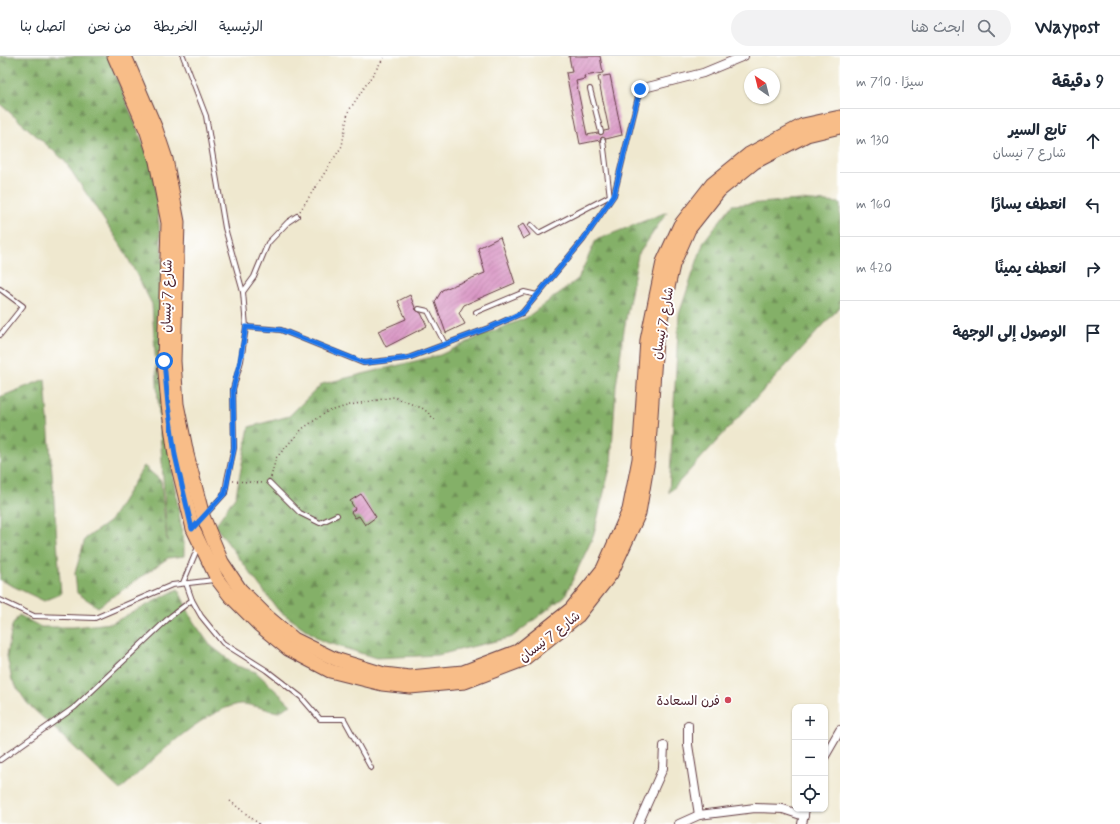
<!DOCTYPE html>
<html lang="ar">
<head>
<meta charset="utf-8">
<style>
  :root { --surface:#fff; --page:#f2f2f3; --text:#1f2937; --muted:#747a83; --line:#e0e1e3 }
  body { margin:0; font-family:Mynerve,"Playpen Sans Arabic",sans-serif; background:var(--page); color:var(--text); direction:rtl }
  .controls { position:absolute; right:12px; bottom:12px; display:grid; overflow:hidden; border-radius:8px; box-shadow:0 1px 3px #0004 }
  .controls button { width:36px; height:36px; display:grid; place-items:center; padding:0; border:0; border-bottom:1px solid var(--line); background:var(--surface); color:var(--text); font:20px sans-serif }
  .compass { position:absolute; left:744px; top:12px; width:36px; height:36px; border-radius:50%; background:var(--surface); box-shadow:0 1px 3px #0004; rotate:325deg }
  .stop { position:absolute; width:12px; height:12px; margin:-9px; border:3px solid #1a73e8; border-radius:50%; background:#fff }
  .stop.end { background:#1a73e8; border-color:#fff; box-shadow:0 1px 4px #0008 }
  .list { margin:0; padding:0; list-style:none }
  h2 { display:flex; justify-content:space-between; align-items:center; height:52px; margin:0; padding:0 16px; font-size:17px }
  h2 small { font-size:13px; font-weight:400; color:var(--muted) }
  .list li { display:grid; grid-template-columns:26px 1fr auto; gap:12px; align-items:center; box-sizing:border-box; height:64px; padding:0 16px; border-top:1px solid var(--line) }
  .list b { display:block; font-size:15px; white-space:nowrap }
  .list p { margin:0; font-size:13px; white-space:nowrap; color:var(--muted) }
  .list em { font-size:13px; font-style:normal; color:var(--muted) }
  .icon { flex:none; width:22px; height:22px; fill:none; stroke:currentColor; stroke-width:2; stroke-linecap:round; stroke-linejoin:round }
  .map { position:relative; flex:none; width:840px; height:768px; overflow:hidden; direction:ltr }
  header { display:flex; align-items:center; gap:24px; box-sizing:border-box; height:56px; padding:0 20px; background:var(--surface); border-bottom:1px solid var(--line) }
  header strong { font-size:19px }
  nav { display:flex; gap:22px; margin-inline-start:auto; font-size:14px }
  .search { width:280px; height:36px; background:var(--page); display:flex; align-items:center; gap:10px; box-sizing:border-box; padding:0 14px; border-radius:22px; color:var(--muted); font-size:15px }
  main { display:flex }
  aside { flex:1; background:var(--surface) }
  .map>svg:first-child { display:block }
</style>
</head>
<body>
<header>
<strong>Waypost</strong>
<div class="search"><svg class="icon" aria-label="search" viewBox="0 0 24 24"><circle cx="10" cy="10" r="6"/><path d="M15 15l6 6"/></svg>ابحث هنا</div>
<nav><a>الرئيسية</a><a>الخريطة</a><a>من نحن</a><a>اتصل بنا</a></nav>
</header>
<main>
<aside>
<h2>9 دقيقة<small>سيرًا · 710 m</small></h2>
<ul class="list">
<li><svg class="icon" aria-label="ahead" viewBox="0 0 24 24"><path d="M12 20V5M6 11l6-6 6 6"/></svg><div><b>تابع السير</b><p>شارع 7 نيسان</p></div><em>130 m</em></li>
<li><svg class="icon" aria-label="left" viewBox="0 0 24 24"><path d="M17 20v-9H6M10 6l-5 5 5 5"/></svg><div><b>انعطف يسارًا</b></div><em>160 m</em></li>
<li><svg class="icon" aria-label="right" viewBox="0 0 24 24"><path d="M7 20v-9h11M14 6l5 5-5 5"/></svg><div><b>انعطف يمينًا</b></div><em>420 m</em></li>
<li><svg class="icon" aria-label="arrive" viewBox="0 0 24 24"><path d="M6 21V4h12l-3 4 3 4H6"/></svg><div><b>الوصول إلى الوجهة</b></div></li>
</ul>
</aside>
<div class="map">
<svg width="840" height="768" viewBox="0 0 840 768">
  <defs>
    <pattern id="forest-firs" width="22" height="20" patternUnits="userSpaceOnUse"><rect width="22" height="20" fill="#84b068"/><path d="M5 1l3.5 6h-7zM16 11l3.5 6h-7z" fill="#6e8f56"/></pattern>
    <pattern id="building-hatch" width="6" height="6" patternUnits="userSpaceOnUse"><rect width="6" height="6" fill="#d995c4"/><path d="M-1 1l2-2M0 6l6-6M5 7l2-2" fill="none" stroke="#b2799f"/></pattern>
  </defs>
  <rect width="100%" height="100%" fill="#fff"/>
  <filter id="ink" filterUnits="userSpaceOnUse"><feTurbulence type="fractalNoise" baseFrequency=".025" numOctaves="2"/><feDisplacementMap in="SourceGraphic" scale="8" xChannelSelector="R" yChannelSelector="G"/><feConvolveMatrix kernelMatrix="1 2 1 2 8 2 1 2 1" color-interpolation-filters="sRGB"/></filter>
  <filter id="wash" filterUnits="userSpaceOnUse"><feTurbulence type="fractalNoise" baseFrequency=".012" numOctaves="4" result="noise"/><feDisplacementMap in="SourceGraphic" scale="16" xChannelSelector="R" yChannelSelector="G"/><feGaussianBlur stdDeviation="0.9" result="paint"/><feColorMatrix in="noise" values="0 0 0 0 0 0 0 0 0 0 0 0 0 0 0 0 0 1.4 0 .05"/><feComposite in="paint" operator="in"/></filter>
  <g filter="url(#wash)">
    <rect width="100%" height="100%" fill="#efe8cf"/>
    <!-- forest -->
    <g fill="url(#forest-firs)" stroke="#67684a">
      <path d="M0 0H108L153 112 166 234V328L174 427 184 487V500L168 502 98 551 77 537 75 517 85 483 110 465 144 410 161 425 167 485 152 248 122 191 64 104 0 48Z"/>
      <path d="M800 144 840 147V251L669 437 679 258 704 185 732 149Z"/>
      <path d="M667 156 638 199 624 274 616 330 611 408 593 481 565 540 512 581 438 599 376 602 322 585 278 554 215 470 236 439 249 371 289 360 322 328 440 299 485 278 526 262 578 223 596 184Z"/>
      <path d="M45 323 61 538 44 545 0 524V341Z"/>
      <path d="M178 533 193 565 210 589 237 610 256 616 291 649 278 656C268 654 247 647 239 648 199 656 150 707 120 734L27 647 12 624 7 600 12 570 19 559 41 571H73L112 567Z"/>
    </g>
    <g id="blocks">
      <!-- building -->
      <g fill="url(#building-hatch)">
        <path d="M569 0H600L603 17 584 20 585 23 576 25 587 79 598 77 601 79 604 75 609 74 598 21 610 19 622 79 606 83 602 81 600 84 580 88 566 17 572 16Z"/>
        <path d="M523 168 530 179 523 183 517 172Z"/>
        <path d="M500 181 515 227 464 249 459 257 465 268 446 277 435 246 442 234 485 217 478 192Z"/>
        <path d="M410 239 416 254 421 257 427 270 386 291 378 275 406 263 398 245Z"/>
        <path d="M361 438 376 461 365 469 359 460 355 462 351 456 355 453 350 445Z"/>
      </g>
    </g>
  </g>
  <g filter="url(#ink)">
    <use href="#blocks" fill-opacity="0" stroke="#633d44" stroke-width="1"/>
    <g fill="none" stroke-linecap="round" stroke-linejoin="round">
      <defs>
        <g id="lane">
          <path d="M183 0 206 60 225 172 243 236 246 271"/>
          <path d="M590 33 601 76"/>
          <path d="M603 84 610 141"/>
          <path d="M531 169 539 177 610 140"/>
          <path d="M0 233 23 250 0 279"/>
          <path d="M243 236 254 221 268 187 288 166 297 160"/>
          <path d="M419 253 428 255 445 288"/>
          <path d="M476 256 524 236 537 239"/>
          <path d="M269 426 300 457 320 467 337 459"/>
          <path d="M206 458 225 437 227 424 234 392 233 333 241 305 246 271 281 274 363 307 408 302 491 271 522 257 583 184 614 139 640 33"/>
          <path d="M183 527 198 491"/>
          <path d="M0 544 34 560 95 562 172 529 214 524"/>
          <path d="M192 544 201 560 223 587 266 614 301 641 320 663H344L371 712"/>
          <path d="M0 704 75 651 171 560 192 544 186 527"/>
        </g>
        <g id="street">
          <path d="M640 33 703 17 744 0"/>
          <path d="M688 669V689L699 759"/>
          <path d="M825 700 840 674"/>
          <path d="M638 768 663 712 664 690"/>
          <path d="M679 768 699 759 755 752 783 753 804 760"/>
          <path d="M802 768 805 753"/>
        </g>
        <g id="primary">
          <path d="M114 0 147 76 156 105 168 167 164 305 168 349 175 399 193 473 217 523 230 540 259 569 288 593 330 615 382 628 410 631 465 626 523 604 578 560 611 518 639 457 648 404 656 285 673 209 689 173 719 135 755 106 807 79 840 71"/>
          <path d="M125 0 156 73 166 103 178 166 174 305 177 348 187 398 203 460 222 506 240 533 268 561 294 583 335 603 384 618 410 621 463 616 518 595 571 553 603 513 629 454 639 403 647 284 663 206 680 169 712 128 749 98 803 69 840 61"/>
        </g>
      </defs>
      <!-- lane casing -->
      <use href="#lane" stroke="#633d44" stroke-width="6"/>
      <!-- street casing -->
      <use href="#street" stroke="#633d44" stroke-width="10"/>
      <!-- primary casing -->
      <use href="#primary" stroke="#633d44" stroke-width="15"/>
      <!-- path -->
      <g stroke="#633d44" stroke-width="1.5" stroke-dasharray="1 3" stroke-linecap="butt">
        <path d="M300 155 342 90 348 56 385 0"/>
        <path d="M271 421 276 402 302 373 327 356 350 349 394 341 424 353 436 365"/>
        <path d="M233 425 263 427"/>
        <path d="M230 745 259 768"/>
      </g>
      <!-- lane -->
      <use href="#lane" stroke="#fff" stroke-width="4"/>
      <!-- street -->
      <use href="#street" stroke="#fff" stroke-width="8"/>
      <!-- primary -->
      <use href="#primary" stroke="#f8bd88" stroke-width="13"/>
    </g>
  </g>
  <g fill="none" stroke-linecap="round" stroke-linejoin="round" filter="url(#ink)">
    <!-- route -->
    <path stroke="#1a73e8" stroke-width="5" d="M164 305 168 349 175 399 192 473 225 437 234 392 233 333 240 305 246 271 281 274 364 307 408 302 491 271 522 257 583 184 614 139 640 33"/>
  </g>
  <!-- markers -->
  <circle fill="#d1495b" stroke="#fff" stroke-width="1.5" cx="728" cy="644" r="4"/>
  <g text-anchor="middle" stroke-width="4" stroke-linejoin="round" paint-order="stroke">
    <!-- street labels -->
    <g font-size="13" fill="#4a1f2b" stroke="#fff">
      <text transform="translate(166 240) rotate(-89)" y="5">شارع 7 نيسان</text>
      <text transform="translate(662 267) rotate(-80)" y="5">شارع 7 نيسان</text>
      <text transform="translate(549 580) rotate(-38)" y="5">شارع 7 نيسان</text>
    </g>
    <!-- poi labels -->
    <g font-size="13" fill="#4a1f2b" stroke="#fff" text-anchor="end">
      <text x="720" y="649">فرن السعادة</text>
    </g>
  </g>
</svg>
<div class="controls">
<button>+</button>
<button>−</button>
<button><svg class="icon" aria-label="locate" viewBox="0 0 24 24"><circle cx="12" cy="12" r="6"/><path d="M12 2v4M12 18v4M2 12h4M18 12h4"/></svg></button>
</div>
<svg class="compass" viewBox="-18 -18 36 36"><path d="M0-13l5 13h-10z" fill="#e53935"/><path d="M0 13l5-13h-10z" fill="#747a83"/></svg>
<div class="stop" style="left:164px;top:305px"></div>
<div class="stop end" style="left:640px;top:33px"></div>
</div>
</main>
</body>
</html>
